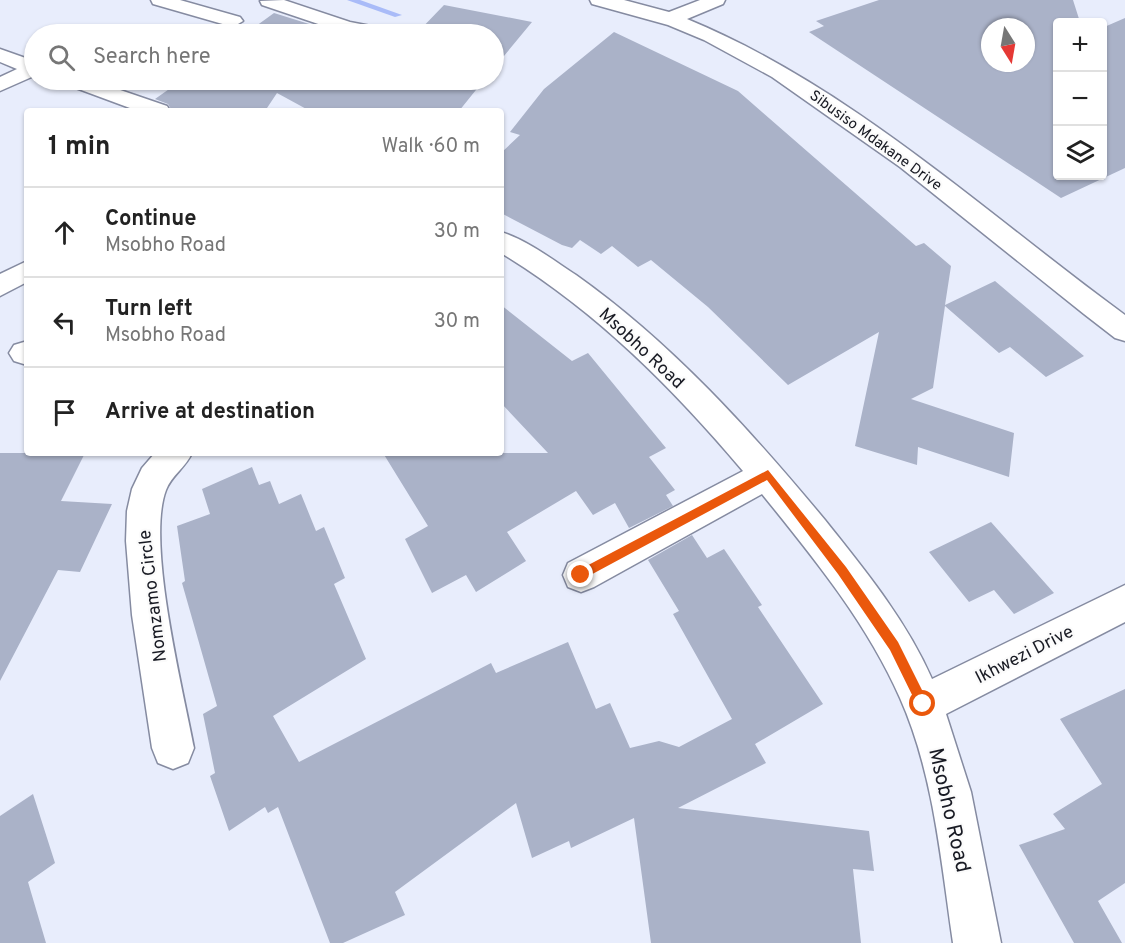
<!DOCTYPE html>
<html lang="en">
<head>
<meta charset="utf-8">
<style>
  :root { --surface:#fff; --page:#f6f6f6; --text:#222; --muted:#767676; --line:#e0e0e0 }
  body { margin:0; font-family:Overpass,sans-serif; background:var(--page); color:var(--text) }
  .controls { position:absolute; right:18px; top:18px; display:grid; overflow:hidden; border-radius:6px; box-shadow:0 2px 4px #0004 }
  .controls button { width:54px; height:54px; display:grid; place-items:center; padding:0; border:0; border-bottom:2px solid var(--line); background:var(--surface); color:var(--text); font:30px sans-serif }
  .compass { position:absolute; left:981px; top:18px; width:54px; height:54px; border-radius:50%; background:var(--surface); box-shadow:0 2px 4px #0004; rotate:169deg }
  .stop { position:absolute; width:18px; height:18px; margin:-14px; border:4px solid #ea580c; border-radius:50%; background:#fff }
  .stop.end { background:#ea580c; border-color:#fff; box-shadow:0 2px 6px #0008 }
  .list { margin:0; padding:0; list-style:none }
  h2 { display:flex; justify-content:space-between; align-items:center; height:78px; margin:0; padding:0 24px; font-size:26px }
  h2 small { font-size:20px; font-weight:400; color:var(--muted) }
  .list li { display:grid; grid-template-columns:39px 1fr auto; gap:18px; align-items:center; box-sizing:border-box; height:90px; padding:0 24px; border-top:2px solid var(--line) }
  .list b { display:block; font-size:22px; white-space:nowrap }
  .list p { margin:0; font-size:20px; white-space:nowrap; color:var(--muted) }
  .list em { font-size:20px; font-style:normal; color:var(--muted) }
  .icon { flex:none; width:33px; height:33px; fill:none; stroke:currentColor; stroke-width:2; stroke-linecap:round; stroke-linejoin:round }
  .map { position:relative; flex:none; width:1125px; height:943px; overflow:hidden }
  .search { position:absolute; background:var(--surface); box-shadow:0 2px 4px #0004; left:24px; top:24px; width:480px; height:66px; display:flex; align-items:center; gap:15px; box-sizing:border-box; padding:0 21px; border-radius:33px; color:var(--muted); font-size:22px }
  .panel { position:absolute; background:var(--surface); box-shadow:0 2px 4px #0004; left:24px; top:108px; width:480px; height:348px; border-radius:6px }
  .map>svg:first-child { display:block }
</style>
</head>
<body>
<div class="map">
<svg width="1125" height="943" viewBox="0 0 1125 943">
  <rect width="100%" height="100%" fill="#e8edfc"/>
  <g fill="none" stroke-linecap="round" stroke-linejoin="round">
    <!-- stream -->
    <path fill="#a9bbf8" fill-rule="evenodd" d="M347 0H360L402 15 395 17Z"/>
  </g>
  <!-- building -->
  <g fill="#aab2c8" fill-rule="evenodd">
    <path d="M879 0H1073L1080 22H1058V176H1102V28L1125 18V168L1061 198 809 32 824 26 816 21ZM990 27H1026V63H990Z"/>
    <path d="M444 5 532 22 494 68V34H416Z"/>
    <path d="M274 13 338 33 354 34H245Z"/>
    <path d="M614 32 738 91 916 246 924 243 951 266 945 305 995 281 1084 356 1046 377 1010 347 999 353 945 306 933 388 911 399 1014 433 1009 477 918 447 917 465 855 446 879 332 788 385 708 307 651 260 638 267 612 246 601 254 580 240 572 248 562 245 501 213V153L520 135 510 132 544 89Z"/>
    <path d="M182 80H484L459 111H310L277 93 265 111H172L168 104 155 99Z"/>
    <path d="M501 305 572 361 588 353 666 448 649 457 675 490 666 495 673 506 629 528 615 503 593 515 576 491 507 532 526 561 476 592 466 575 432 593 405 539 428 526 383 453H548L501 403Z"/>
    <path d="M0 453H85L61 501 112 504 80 572 58 570 0 681Z"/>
    <path d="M252 467 259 485 270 481 279 504 301 494 316 531 324 527 345 578 334 584 366 659 273 716 299 762 491 663 496 673 568 642 596 709 610 703 630 748 659 741 679 747 732 719 673 614 679 611 648 560 692 535 707 558 724 549 762 605 758 607 823 704 755 744 766 763 678 808 869 831 874 871 853 869 861 943H651L634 818 571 848 569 841 532 858 516 803 395 892 405 915 343 943H330L278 807 268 813 265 807 229 831 210 776 215 773 203 714 217 706 182 583 185 581 177 526 210 514 202 489Z"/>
    <path d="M991 522 1054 593 1014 614 994 590 969 602 929 552Z"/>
    <path d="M1125 689V883L1098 901 1122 943H1074L1019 845 1065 829 1053 814 1102 784 1060 719Z"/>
    <path d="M33 794 55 863 28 882 46 943H0V816Z"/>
  </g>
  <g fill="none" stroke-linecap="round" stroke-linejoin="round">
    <defs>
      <g id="minor">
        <path d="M151 0H180L240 17 243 21 233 27 153 4Z"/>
        <path d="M284 0 350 22 376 27 379 31 376 34 339 31 262 5 260 1Z"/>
        <path d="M590 0H624L669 12 700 0H725L723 4 687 19C850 86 984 212 1125 315V341L1115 338 1084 314 900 167 772 77 704 40 668 25 592 4Z"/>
        <path d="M0 49 34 61V76L0 91V77L17 69 0 62Z"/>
        <path d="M62 80H91L167 106 170 111H138L65 84Z"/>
        <path d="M501 232C527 240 553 260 576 275 672 343 751 431 825 520 865 570 906 620 932 679L1125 585V622L946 714 971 792 1001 943H953C941 862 934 774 900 698 867 623 813 557 762 494L594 587 581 592 568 587 563 575 568 563 743 471C672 387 595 310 501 253Z"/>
        <path d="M27 261V282L0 296V274Z"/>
        <path d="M24 342 27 343V365L14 361 9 353 14 345Z"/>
        <path d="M155 453H192C186 467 171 476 166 490 146 542 183 689 194 748L188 763 173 769 158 763 152 748 132 615 126 541 127 511 132 489 142 468Z"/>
      </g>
    </defs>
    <!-- minor casing -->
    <use href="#minor" stroke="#858ba1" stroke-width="3"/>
    <!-- minor -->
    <use href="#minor" fill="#fff" fill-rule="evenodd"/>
  </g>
  <!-- route -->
  <path fill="#ea580c" d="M768 470 846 567 898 642 927 700V709H919L890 650 838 574 767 480 585 578H577V571Z"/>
  <g text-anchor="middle" stroke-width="4.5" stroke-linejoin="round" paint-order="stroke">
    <!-- far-street labels -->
    <g font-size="15" fill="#181a23" stroke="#fbfbfb">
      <text transform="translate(876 140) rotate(36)" y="5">Sibusiso Mdakane Drive</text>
    </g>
    <!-- street labels -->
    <g font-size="18" fill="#181a23" stroke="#fbfbfb">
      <text transform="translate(642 348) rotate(43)" y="6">Msobho Road</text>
      <text transform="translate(152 596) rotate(-97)" y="6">Nomzamo Circle</text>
      <text transform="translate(1024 654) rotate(-27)" y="6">Ikhwezi Drive</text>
    </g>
    <!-- near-street labels -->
    <g font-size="21" fill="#181a23" stroke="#fbfbfb">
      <text transform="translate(950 810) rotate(77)" y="7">Msobho Road</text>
    </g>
  </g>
</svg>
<div class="controls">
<button>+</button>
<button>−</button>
<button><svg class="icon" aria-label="layers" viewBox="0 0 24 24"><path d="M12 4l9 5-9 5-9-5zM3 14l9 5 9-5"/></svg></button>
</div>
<svg class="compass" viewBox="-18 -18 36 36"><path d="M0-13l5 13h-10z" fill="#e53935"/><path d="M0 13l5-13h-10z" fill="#767676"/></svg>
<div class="stop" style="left:923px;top:704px"></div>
<div class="stop end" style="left:581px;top:575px"></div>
<div class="search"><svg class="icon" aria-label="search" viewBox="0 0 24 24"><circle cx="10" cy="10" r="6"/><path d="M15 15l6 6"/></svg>Search here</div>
<section class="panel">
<h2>1 min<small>Walk · 60 m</small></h2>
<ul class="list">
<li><svg class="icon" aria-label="ahead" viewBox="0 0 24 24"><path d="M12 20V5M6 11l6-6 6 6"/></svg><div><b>Continue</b><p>Msobho Road</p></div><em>30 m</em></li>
<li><svg class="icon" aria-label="left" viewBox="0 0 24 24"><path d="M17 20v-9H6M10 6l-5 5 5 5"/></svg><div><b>Turn left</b><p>Msobho Road</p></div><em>30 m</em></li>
<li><svg class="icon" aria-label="arrive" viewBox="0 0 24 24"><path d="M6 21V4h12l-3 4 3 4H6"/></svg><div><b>Arrive at destination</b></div></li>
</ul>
</section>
</div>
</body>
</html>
